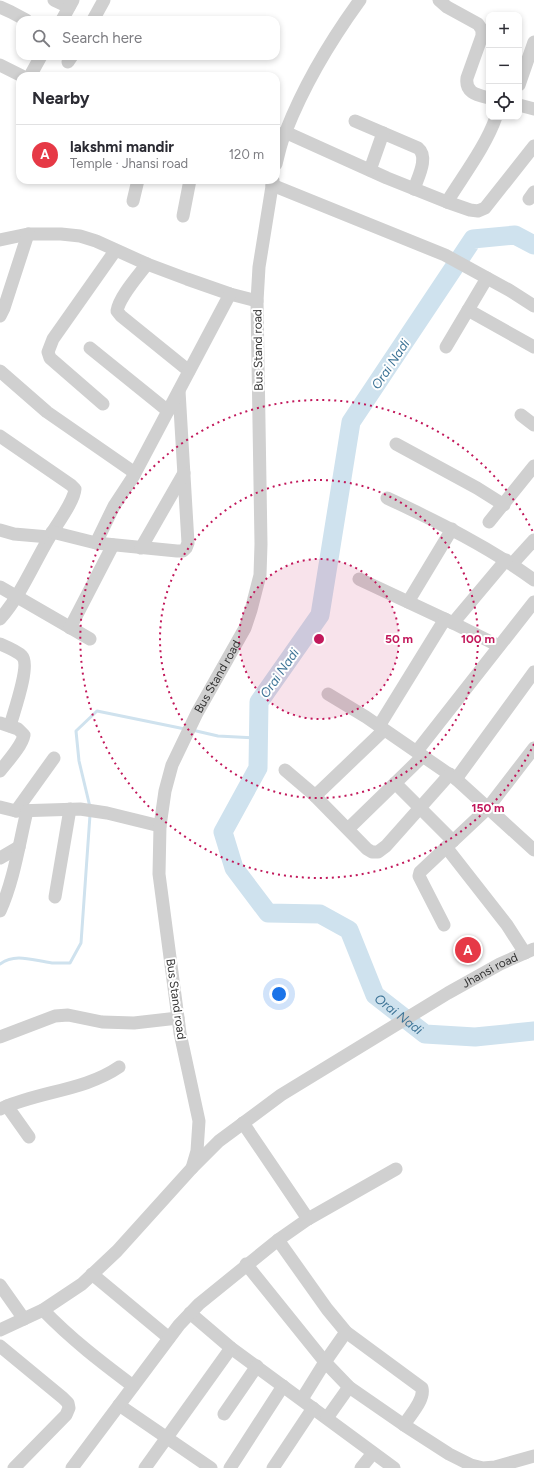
<!DOCTYPE html>
<html lang="en">
<head>
<meta charset="utf-8">
<style>
  :root { --surface:#fff; --page:#f2f2f3; --text:#2b2b33; --muted:#7c7c81; --line:#e1e1e2; --accent:#e63946 }
  body { margin:0; font-family:Figtree,sans-serif; background:var(--page); color:var(--text) }
  .controls { position:absolute; right:12px; top:12px; display:grid; overflow:hidden; border-radius:8px; box-shadow:0 2px 6px #0003 }
  .controls button { width:36px; height:36px; display:grid; place-items:center; padding:0; border:0; border-bottom:1px solid var(--line); background:var(--surface); color:var(--text); font:20px sans-serif }
  .you { position:absolute; left:279px; top:994px; width:14px; height:14px; margin:-10px; border:3px solid #fff; border-radius:50%; background:#1a73e8; box-shadow:0 0 0 6px #1a73e833 }
  .badge { display:grid; place-items:center; width:26px; height:26px; border-radius:50%; background:var(--accent); color:#fff; font-size:13px; font-weight:700 }
  .pin { position:absolute; translate:-50% -50%; border:2px solid #fff; box-shadow:0 1px 4px #0006 }
  .list { margin:0; padding:0; list-style:none }
  h2 { display:flex; justify-content:space-between; align-items:center; height:52px; margin:0; padding:0 16px; font-size:17px }
  h2 small { font-size:13px; font-weight:400; color:var(--muted) }
  .list li { display:grid; grid-template-columns:26px 1fr auto; gap:12px; align-items:center; box-sizing:border-box; height:60px; padding:0 16px; border-top:1px solid var(--line) }
  .list b { display:block; font-size:15px; white-space:nowrap }
  .list p { margin:0; font-size:13px; white-space:nowrap; color:var(--muted) }
  .list em { font-size:13px; font-style:normal; color:var(--muted) }
  .icon { flex:none; width:22px; height:22px; fill:none; stroke:currentColor; stroke-width:2; stroke-linecap:round; stroke-linejoin:round }
  .map { position:relative; flex:none; width:534px; height:1468px; overflow:hidden }
  .search { position:absolute; background:var(--surface); box-shadow:0 2px 6px #0003; left:16px; top:16px; width:264px; height:44px; display:flex; align-items:center; gap:10px; box-sizing:border-box; padding:0 14px; border-radius:12px; color:var(--muted); font-size:15px }
  .panel { position:absolute; background:var(--surface); box-shadow:0 2px 6px #0003; left:16px; top:72px; width:264px; height:112px; border-radius:12px }
  .map>svg:first-child { display:block }
</style>
</head>
<body>
<div class="map">
<svg width="534" height="1468" viewBox="0 0 534 1468">
  <rect width="100%" height="100%" fill="#fff"/>
  <g fill="none" stroke-linecap="round" stroke-linejoin="round">
    <!-- stream -->
    <g stroke="#cfe2ee" stroke-width="3">
      <path d="M192 730 218 736 258 738"/>
      <path d="M90 807 79 761 76 731 97 711 185 729"/>
      <path d="M0 964C16 952 34 961 52 963 58 963 64 963 70 963L81 943 90 815"/>
    </g>
    <!-- river -->
    <path stroke="#cfe2ee" stroke-width="19" id="s1" d="M534 245 515 235 473 239 351 422 320 615 259 702 258 768 223 832 234 868 268 913 320 914 349 930 375 995 425 1034 475 1037 534 1031"/>
  </g>
  <!-- building -->
  <path fill="#1a1a1a" d="M471 938 480 957 467 963 456 944Z"/>
  <g fill="none" stroke-linecap="round" stroke-linejoin="round">
    <!-- minor -->
    <g stroke="#d0d0d0" stroke-width="13">
      <path d="M54 0 69 7"/>
      <path d="M439 0 447 7 478 24 482 30V36L467 78C465 93 477 95 489 98"/>
      <path d="M0 7 11 12 26 20"/>
      <path d="M62 20 73 0"/>
      <path d="M93 20 104 0"/>
      <path d="M68 62 72 56"/>
      <path d="M0 65 22 76"/>
      <path d="M30 76 41 56"/>
      <path d="M519 85 534 42"/>
      <path d="M519 105 534 109"/>
      <path d="M355 121 418 148C429 157 418 177 414 189"/>
      <path d="M285 132 387 178 447 202 470 210 478 211 485 208 534 146"/>
      <path d="M276 164C279 153 281 141 286 131 304 85 331 40 360 0"/>
      <path d="M370 170 383 133"/>
      <path d="M272 185 445 255 509 290 534 306"/>
      <path d="M529 199 534 192"/>
      <path d="M133 201 138 180"/>
      <path d="M447 202C463 176 486 146 496 117"/>
      <path d="M183 216 190 180"/>
      <path d="M0 240 28 234H61L80 236 96 241 147 264 187 279 230 294 257 301"/>
      <path d="M147 264C138 276 119 297 117 311L121 316 189 371"/>
      <path d="M468 310 534 347"/>
      <path d="M0 316 4 308 28 234"/>
      <path d="M446 347 487 278"/>
      <path d="M90 348 168 411"/>
      <path d="M0 371 47 412 135 473"/>
      <path d="M103 404 50 358 48 352 53 339 115 251"/>
      <path d="M521 415 534 425"/>
      <path d="M0 436 71 485 75 489C74 502 56 525 49 538 33 565 21 595 0 619"/>
      <path d="M396 444 477 488 504 505"/>
      <path d="M387 498C438 522 489 547 534 580"/>
      <path d="M489 522 534 466"/>
      <path d="M0 530 14 534 49 537"/>
      <path d="M52 532 96 543 177 551H183L186 548 188 543 179 391"/>
      <path d="M96 543 114 506 133 477 230 294"/>
      <path d="M141 548 184 473"/>
      <path d="M512 564 534 540"/>
      <path d="M359 579 453 623 499 646"/>
      <path d="M0 587 90 639"/>
      <path d="M408 602 452 529"/>
      <path d="M453 623 506 560"/>
      <path d="M70 628 113 545"/>
      <path d="M0 644C7 647 17 651 22 656 31 665 13 714 10 726"/>
      <path d="M328 694 366 717 456 779 534 850"/>
      <path d="M0 723 18 729 24 735C22 746 7 762 0 771"/>
      <path d="M379 726 445 619"/>
      <path d="M417 751 534 602"/>
      <path d="M285 770 312 793 367 849 372 852H378L386 846 450 774"/>
      <path d="M456 779 534 672"/>
      <path d="M395 783 453 841"/>
      <path d="M315 796 384 730"/>
      <path d="M0 807 16 811 80 809 107 813 160 826"/>
      <path d="M16 811 54 758"/>
      <path d="M348 829 423 756"/>
      <path d="M446 847 507 925 525 953"/>
      <path d="M0 858 19 847"/>
      <path d="M55 897 70 809"/>
      <path d="M0 911C14 880 19 844 27 811"/>
      <path d="M444 925 422 882 419 876 420 872 487 809 534 748"/>
      <path d="M0 1037 55 1016 68 1015 102 1022 134 1023 178 1018"/>
      <path d="M7 1106 29 1137"/>
      <path d="M0 1109C39 1091 84 1091 119 1067"/>
      <path d="M243 1123 308 1219"/>
      <path id="s2" d="M192 1168 197 1151 199 1121 180 1033 159 874 160 826 165 791 172 765 197 713 245 628 251 610 260 575 261 544 257 301 259 267 273 180"/>
      <path d="M278 1240 327 1309 346 1332 422 1388C425 1400 410 1415 404 1425"/>
      <path d="M246 1264 325 1362 349 1387 404 1425 449 1454 471 1465 483 1468 495 1467 534 1456"/>
      <path d="M92 1274 169 1338"/>
      <path d="M0 1285 24 1319"/>
      <path d="M43 1310C71 1339 101 1362 133 1386"/>
      <path d="M190 1313 231 1348 394 1468"/>
      <path id="s3" d="M0 1330 43 1310 82 1284 117 1251 192 1168 219 1141 281 1095 448 993 500 964 534 949"/>
      <path d="M0 1346 63 1398 68 1403 69 1408 66 1415 14 1468"/>
      <path d="M302 1399 325 1362 346 1332"/>
      <path d="M119 1405 211 1468"/>
      <path d="M224 1414 257 1366"/>
      <path d="M327 1418 349 1387"/>
      <path d="M72 1468 179 1325 199 1304 278 1240 308 1219 396 1169"/>
      <path d="M145 1468 231 1348"/>
      <path d="M230 1468 283 1386"/>
      <path d="M273 1468 313 1408"/>
      <path d="M361 1468 373 1453"/>
    </g>
  </g>
  <!-- distance rings -->
  <circle cx="319" cy="639" r="80" fill="#c2185b" fill-opacity=".12"/>
  <g fill="none" stroke="#c2185b" stroke-width="2" stroke-dasharray="2 4">
    <circle cx="319" cy="639" r="80"/>
    <circle cx="319" cy="639" r="159"/>
    <path d="M534 744A239 239 0 1 1 534 534"/>
  </g>
  <g text-anchor="middle" stroke-width="4" stroke-linejoin="round" paint-order="stroke">
    <!-- street labels -->
    <g font-size="12" fill="#333" stroke="#fff">
      <text transform="translate(258 350) rotate(-91)" y="4">Bus Stand road</text>
      <text dy="4" stroke="none"><textPath href="#s2" startOffset="508">Bus Stand road</textPath></text>
      <text dy="4" stroke="none"><textPath href="#s3" startOffset="613">Jhansi road</textPath></text>
      <text transform="translate(176 999) rotate(82)" y="4">Bus Stand road</text>
    </g>
    <!-- water labels -->
    <g font-size="13" font-style="italic" fill="#3f7597" stroke="#fff">
      <text transform="translate(390 364) rotate(-56)" y="5">Orai Nadi</text>
      <text transform="translate(279 673) rotate(-55)" y="5">Orai Nadi</text>
      <text dy="5" stroke="none"><textPath href="#s1" startOffset="1004">Orai Nadi</textPath></text>
    </g>
  </g>
  <circle cx="319" cy="639" r="6" fill="#c2185b" stroke="#fff" stroke-width="2"/>
  <g font-size="12" text-anchor="middle" font-weight="bold" fill="#c2185b" stroke="#fff" stroke-width="4" stroke-linejoin="round" paint-order="stroke">
    <text x="399" y="643">50 m</text>
    <text x="478" y="643">100 m</text>
    <text x="488" y="812">150 m</text>
  </g>
</svg>
<div class="controls">
<button>+</button>
<button>−</button>
<button><svg class="icon" aria-label="locate" viewBox="0 0 24 24"><circle cx="12" cy="12" r="6"/><path d="M12 2v4M12 18v4M2 12h4M18 12h4"/></svg></button>
</div>
<div class="you"></div>
<div class="pin badge" style="left:468px;top:950px">A</div>
<div class="search"><svg class="icon" aria-label="search" viewBox="0 0 24 24"><circle cx="10" cy="10" r="6"/><path d="M15 15l6 6"/></svg>Search here</div>
<section class="panel">
<h2>Nearby<small></small></h2>
<ul class="list">
<li><span class="badge">A</span><div><b>lakshmi mandir</b><p>Temple · Jhansi road</p></div><em>120 m</em></li>
</ul>
</section>
</div>
</body>
</html>
